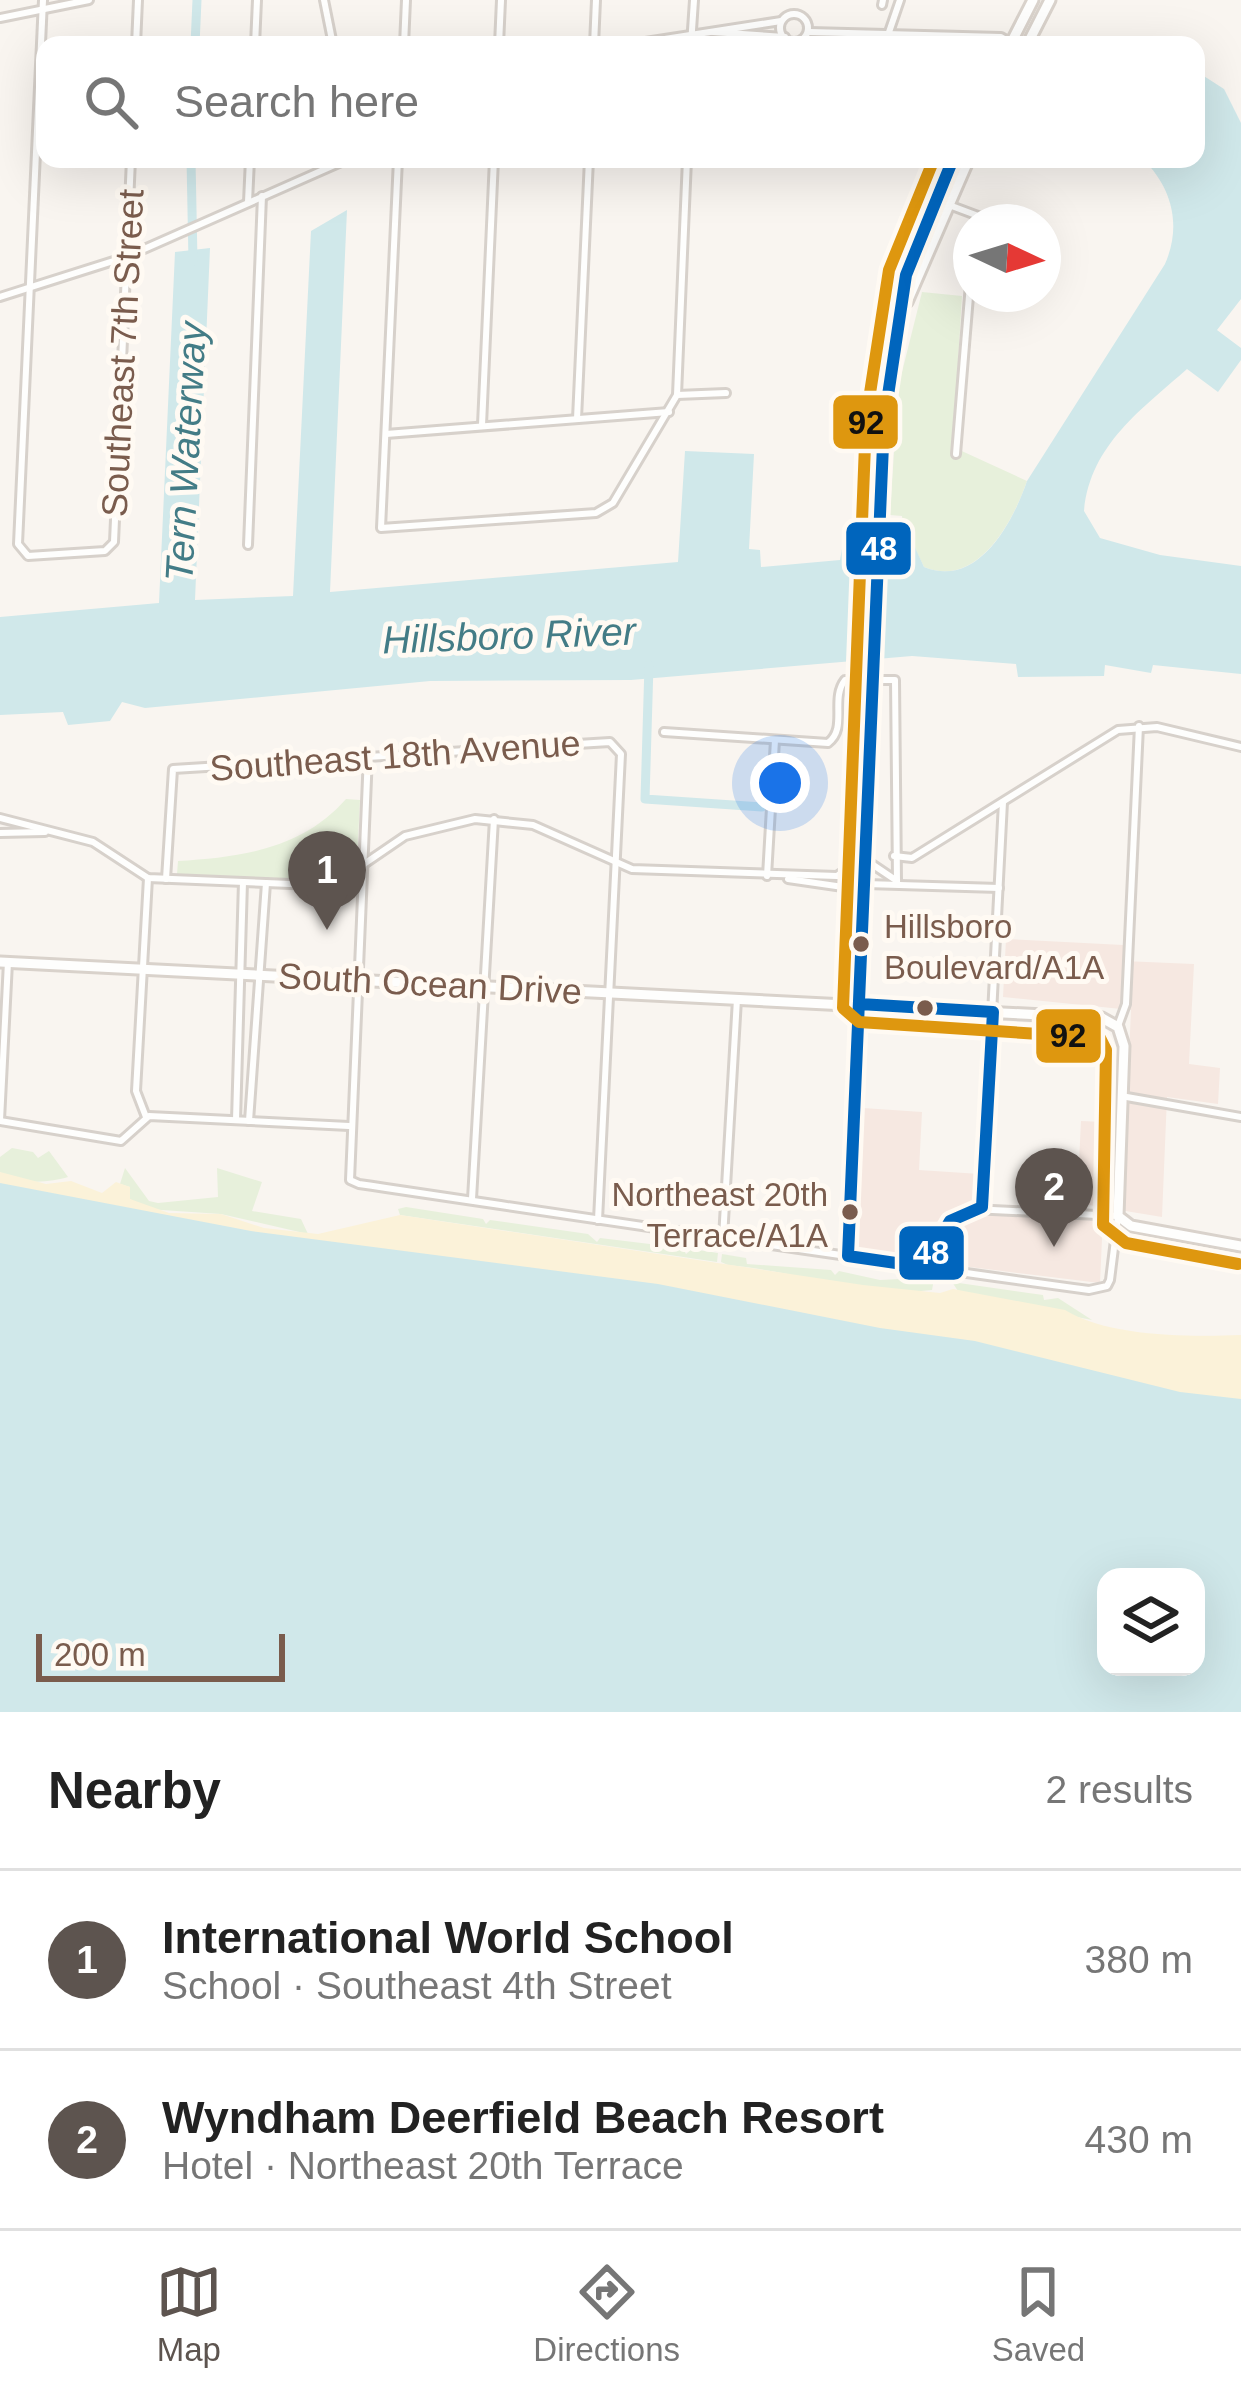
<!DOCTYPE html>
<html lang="en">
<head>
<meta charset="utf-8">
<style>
  :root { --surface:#fff; --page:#f6f6f6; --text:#222; --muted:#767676; --line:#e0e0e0; --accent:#5d544f }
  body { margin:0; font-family:Arial,sans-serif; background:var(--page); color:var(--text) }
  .controls { position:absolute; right:36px; bottom:36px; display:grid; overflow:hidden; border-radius:24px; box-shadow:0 12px 48px #0002 }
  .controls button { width:108px; height:108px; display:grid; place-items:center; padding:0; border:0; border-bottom:3px solid var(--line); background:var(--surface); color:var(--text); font:60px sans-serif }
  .compass { position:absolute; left:953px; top:204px; width:108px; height:108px; border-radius:50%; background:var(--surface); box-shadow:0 12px 48px #0002; rotate:94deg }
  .scale { position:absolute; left:36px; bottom:30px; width:249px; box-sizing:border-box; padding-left:12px; border:6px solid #7a5c4d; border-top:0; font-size:33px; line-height:42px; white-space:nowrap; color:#7a5c4d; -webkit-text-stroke:9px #fffaf3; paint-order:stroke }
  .you { position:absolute; left:780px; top:783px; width:42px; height:42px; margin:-30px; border:9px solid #fff; border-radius:50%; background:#1a73e8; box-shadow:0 0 0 18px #1a73e833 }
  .badge { display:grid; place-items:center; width:78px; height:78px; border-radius:50%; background:var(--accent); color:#fff; font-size:39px; font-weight:700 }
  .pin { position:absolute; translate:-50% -99px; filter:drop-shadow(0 3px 6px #0008) }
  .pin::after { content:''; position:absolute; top:63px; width:42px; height:36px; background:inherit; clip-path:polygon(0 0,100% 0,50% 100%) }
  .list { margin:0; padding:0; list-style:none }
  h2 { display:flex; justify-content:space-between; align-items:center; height:156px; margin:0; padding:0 48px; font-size:51px }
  h2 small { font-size:39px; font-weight:400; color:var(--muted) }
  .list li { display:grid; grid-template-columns:78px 1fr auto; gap:36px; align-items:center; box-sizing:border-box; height:180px; padding:0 48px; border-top:3px solid var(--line) }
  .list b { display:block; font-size:45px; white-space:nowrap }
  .list p { margin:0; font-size:39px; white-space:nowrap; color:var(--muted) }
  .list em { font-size:39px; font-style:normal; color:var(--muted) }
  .icon { flex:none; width:66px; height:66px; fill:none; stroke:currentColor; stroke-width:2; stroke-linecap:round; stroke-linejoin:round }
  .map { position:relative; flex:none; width:1241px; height:1712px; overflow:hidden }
  .search { position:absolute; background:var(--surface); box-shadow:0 12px 48px #0002; left:36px; right:36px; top:36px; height:132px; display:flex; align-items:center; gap:30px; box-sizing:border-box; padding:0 42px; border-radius:24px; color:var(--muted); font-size:45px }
  .sheet { height:516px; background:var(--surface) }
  nav { display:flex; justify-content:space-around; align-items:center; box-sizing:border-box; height:168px; border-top:3px solid var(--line); background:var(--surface); font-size:33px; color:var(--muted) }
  nav a { display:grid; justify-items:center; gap:6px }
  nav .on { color:var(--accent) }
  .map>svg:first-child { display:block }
</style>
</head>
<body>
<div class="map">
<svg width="1241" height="1712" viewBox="0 0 1241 1712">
  <rect width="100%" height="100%" fill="#f9f5f0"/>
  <!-- commercial -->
  <g fill="#f6e8e1">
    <path d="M1006 939 1123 945V961L1194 964 1189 1064 1220 1068 1218 1104 1167 1097 1162 1217 1077 1203 1081 1121 1126 1123 1131 1010 1003 997Z"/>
    <path d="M863 1108 922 1112 919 1170 980 1174V1213L1103 1217 1100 1283 856 1253Z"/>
  </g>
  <!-- green -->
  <g fill="#e7f0db">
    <path d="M922 292 962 296 953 447 1027 481C1013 522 977 589 924 567L913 544H904L902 516 890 515 898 388Z"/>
    <path d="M346 799 360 800 357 859C334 895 218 876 177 874L178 861C242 857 302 849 346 799Z"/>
    <path d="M12 1148 33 1152 38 1158 49 1151 68 1177C51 1182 20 1186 0 1172V1157Z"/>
    <path d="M125 1168 149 1201 158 1203 218 1197 217 1168 262 1182 252 1211 301 1219 308 1234 221 1214 147 1209 130 1199V1187L120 1184Z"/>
    <path d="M406 1207 483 1219 486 1224 490 1220 588 1234 597 1242 600 1238 683 1248 686 1254 692 1249 718 1253 717 1262 400 1215 398 1209Z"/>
    <path d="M722 1254 746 1258 747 1264 831 1270 835 1275 839 1271 880 1280 922 1278 925 1284 934 1279 932 1290C872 1297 793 1271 728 1265L721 1262Z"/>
    <path d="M952 1282 1043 1295 1044 1300 1058 1298 1092 1320 960 1294Z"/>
  </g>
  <!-- sand -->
  <path fill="#fbf2d9" d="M0 1172 46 1184 71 1181 102 1193 116 1182 130 1187V1199L169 1213 221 1214 264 1228 318 1234 400 1215 863 1285 940 1293 953 1289 1065 1310C1109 1337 1189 1337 1241 1335V1546L0 1309Z"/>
  <!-- water -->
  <g fill="#d0e8ea" fill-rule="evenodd">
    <path d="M1196 71 1224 89 1241 123V299L1217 330 1241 348V360L1218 392 1187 369C1142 409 1090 445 1084 511L1100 538 1160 555 1241 566V674L1153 665 1151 673 1105 665 1104 676 1018 677 1016 664 912 656 631 680 430 681 145 708 122 702 110 721 68 725 63 712 0 715V617L159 603 175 252 210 248 195 600 293 596 311 231 347 210 330 592 678 562 685 451 754 454 749 549 760 550 761 567 840 560 842 549 913 543 924 567C978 589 1013 522 1027 481L1165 264C1182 225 1172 188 1143 159H1196Z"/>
    <path d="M0 1183 251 1231 658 1284 880 1328 975 1341 1180 1392 1241 1399V1712H0ZM1106 1577H1196V1667H1106Z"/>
  </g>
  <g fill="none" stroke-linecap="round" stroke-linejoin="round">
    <!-- canal -->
    <g stroke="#d0e8ea" stroke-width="9">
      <path d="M195 45 197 0"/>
      <path d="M191 159 193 261"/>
      <path d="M649 665 645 799 762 807"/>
    </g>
    <defs>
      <g id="street">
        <path d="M43 0 18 544 28 556 105 551 114 542 131 159"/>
        <path d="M324 0 333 45"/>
        <path d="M882 5 883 0"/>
        <circle cx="794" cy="28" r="14"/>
        <path d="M0 18 89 0"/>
        <path d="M713 32 785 37"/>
        <path d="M809 32 1001 37 1011 43"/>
        <path d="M888 35 900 0"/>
        <path d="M136 45 138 0"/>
        <path d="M255 45 257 0"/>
        <path d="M404 45 406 0"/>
        <path d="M499 45 501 0"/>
        <path d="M594 45 596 0"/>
        <path d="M626 45 781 21"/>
        <path d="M691 45 694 0"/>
        <path d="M398 159 381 528 596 513 613 503 677 395 687 159"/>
        <path d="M933 199 981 217 980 222"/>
        <path d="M248 202 250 159"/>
        <path d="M0 297 126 257 348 159"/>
        <path d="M677 395 726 393"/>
        <path d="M577 419 589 159"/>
        <path d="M482 425 494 159"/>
        <path d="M386 434 669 412"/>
        <path d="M956 454 971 272"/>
        <path d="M248 545 262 196"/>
        <path d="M664 732 828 743C848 728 830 699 845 680H895L897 881"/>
        <path d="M368 755 350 1180 359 1184C602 1220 845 1257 1089 1290L1107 1286 1110 1280 1118 1216 972 1209 943 1228 923 1267"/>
        <path d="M0 818 93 842 148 878 314 885 345 877 405 836 475 819 533 825 632 869 837 876 863 858 897 881"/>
        <path d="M0 833 45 832"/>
        <path d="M894 856 912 858 1118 730 1157 727 1241 747"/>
        <path d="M767 876 775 740"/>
        <path d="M166 879 173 769 610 742 621 754 598 1220"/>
        <path d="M788 879 843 887 863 902"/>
        <path d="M866 884 999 888"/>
        <path d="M1118 1026 1126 1004 1139 726"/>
        <path d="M1121 1096 1241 1117"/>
        <path d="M146 1117 136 1091 148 878"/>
        <path d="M0 1120 8 962"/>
        <path d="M236 1120 243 882"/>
        <path d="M0 1121 121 1141 149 1116 349 1126"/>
        <path d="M249 1121 266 883"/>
        <path d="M472 1199 494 819"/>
        <path d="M982 1207 1003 802"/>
        <path d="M723 1238 737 999"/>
        <path d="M848 1256 860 1004"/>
      </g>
      <g id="secondary">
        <path d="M1010 45 1033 0"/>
        <path d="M1027 45 1050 0"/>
        <path d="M907 302 969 159"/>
        <path d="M873 637C879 476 877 305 953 159"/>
        <path d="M0 962 1102 1018 1118 1027 1124 1046 1118 1216 1131 1226 1241 1246"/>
        <path d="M860 1004 871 689"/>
      </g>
    </defs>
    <!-- street casing -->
    <use href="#street" stroke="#d7d1cb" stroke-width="12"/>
    <!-- secondary casing -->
    <use href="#secondary" stroke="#d9d2cb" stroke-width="15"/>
    <!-- street -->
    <use href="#street" stroke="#fefefd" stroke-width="6"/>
    <!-- secondary -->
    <use href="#secondary" stroke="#fefefd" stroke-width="9"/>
    <defs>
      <path id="secondary-bridge" d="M871 689 873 637"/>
    </defs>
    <!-- secondary-bridge casing -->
    <use href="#secondary-bridge" stroke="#d9d2cb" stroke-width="15" stroke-linecap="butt"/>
    <!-- secondary-bridge -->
    <use href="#secondary-bridge" stroke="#fefefd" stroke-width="9"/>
    <defs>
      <path id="bus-1" d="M860 1004 993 1012 982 1207 950 1221 923 1267 848 1256 884 422 906 275 953 159"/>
      <path id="bus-2" d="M934 159 889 270 866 419 843 1008 859 1022 1100 1038 1106 1050 1103 1225 1126 1243 1238 1264"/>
    </defs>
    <!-- bus-1 casing -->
    <use href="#bus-1" stroke="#fffaf3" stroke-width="21"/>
    <!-- bus-2 casing -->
    <use href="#bus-2" stroke="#fffaf3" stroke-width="21"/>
    <!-- bus-1 -->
    <use href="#bus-1" stroke="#0065bd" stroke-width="12"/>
    <!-- bus-2 -->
    <use href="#bus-2" stroke="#de970f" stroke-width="12"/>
  </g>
  <!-- markers -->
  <g fill="#7a5c4d" stroke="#fffaf3" stroke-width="4.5">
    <circle cx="861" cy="944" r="10"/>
    <circle cx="925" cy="1008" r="10"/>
    <circle cx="850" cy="1212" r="10"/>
  </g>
  <g text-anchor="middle" stroke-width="10" stroke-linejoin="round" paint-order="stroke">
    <!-- bus labels -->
    <g font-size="33" fill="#7a5c4d" stroke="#fffaf3" text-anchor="start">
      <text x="884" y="938">Hillsboro<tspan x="884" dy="41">Boulevard/A1A</tspan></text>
      <text x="828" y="1206" text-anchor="end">Northeast 20th<tspan x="828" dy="41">Terrace/A1A</tspan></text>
    </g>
    <!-- street labels -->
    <g font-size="36" fill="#7a5c4d" stroke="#fffaf3">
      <text transform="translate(122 353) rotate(-87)" y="13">Southeast 7th Street</text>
      <text transform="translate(395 755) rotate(-4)" y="13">Southeast 18th Avenue</text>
      <text transform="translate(430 983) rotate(3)" y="13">South Ocean Drive</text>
    </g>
    <!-- water labels -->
    <g font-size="39" font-style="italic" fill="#437c86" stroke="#fffaf3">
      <text transform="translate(185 452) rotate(-87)" y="14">Tern Waterway</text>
      <text transform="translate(509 635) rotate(-2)" y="14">Hillsboro River</text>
    </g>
  </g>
  <g stroke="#fffaf3" stroke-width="4.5">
    <rect x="831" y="393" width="69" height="58" rx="12" fill="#de970f"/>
    <rect x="844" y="520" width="69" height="57" rx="12" fill="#0065bd"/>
    <rect x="1034" y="1007" width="69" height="58" rx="12" fill="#de970f"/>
    <rect x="897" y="1224" width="69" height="58" rx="12" fill="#0065bd"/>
  </g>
  <g font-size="33" text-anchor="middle" font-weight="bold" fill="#fff">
    <text x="879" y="560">48</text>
    <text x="931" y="1264">48</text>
  </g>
  <g font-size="33" text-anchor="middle" font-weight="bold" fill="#111">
    <text x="866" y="434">92</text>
    <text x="1068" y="1047">92</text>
  </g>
</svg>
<div class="controls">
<button><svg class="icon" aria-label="layers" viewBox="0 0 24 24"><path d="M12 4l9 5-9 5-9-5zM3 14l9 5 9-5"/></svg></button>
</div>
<svg class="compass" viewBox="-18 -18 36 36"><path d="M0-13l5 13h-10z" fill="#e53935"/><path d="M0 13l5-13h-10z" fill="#767676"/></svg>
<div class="scale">200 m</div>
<div class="you"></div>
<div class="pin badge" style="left:327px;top:930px">1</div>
<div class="pin badge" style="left:1054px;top:1247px">2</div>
<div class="search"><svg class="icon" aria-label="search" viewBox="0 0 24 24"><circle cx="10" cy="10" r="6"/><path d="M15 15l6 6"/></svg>Search here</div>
</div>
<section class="sheet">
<h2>Nearby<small>2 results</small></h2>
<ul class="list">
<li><span class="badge">1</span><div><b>International World School</b><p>School · Southeast 4th Street</p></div><em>380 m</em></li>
<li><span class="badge">2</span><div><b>Wyndham Deerfield Beach Resort</b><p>Hotel · Northeast 20th Terrace</p></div><em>430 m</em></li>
</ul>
</section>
<nav>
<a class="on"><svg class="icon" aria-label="map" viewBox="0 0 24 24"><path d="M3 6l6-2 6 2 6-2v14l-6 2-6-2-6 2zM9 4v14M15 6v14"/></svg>Map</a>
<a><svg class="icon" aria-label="directions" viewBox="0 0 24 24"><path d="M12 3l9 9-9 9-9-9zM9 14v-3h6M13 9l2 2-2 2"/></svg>Directions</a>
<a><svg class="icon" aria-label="saved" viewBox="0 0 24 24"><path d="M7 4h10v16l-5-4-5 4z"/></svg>Saved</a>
</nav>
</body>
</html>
